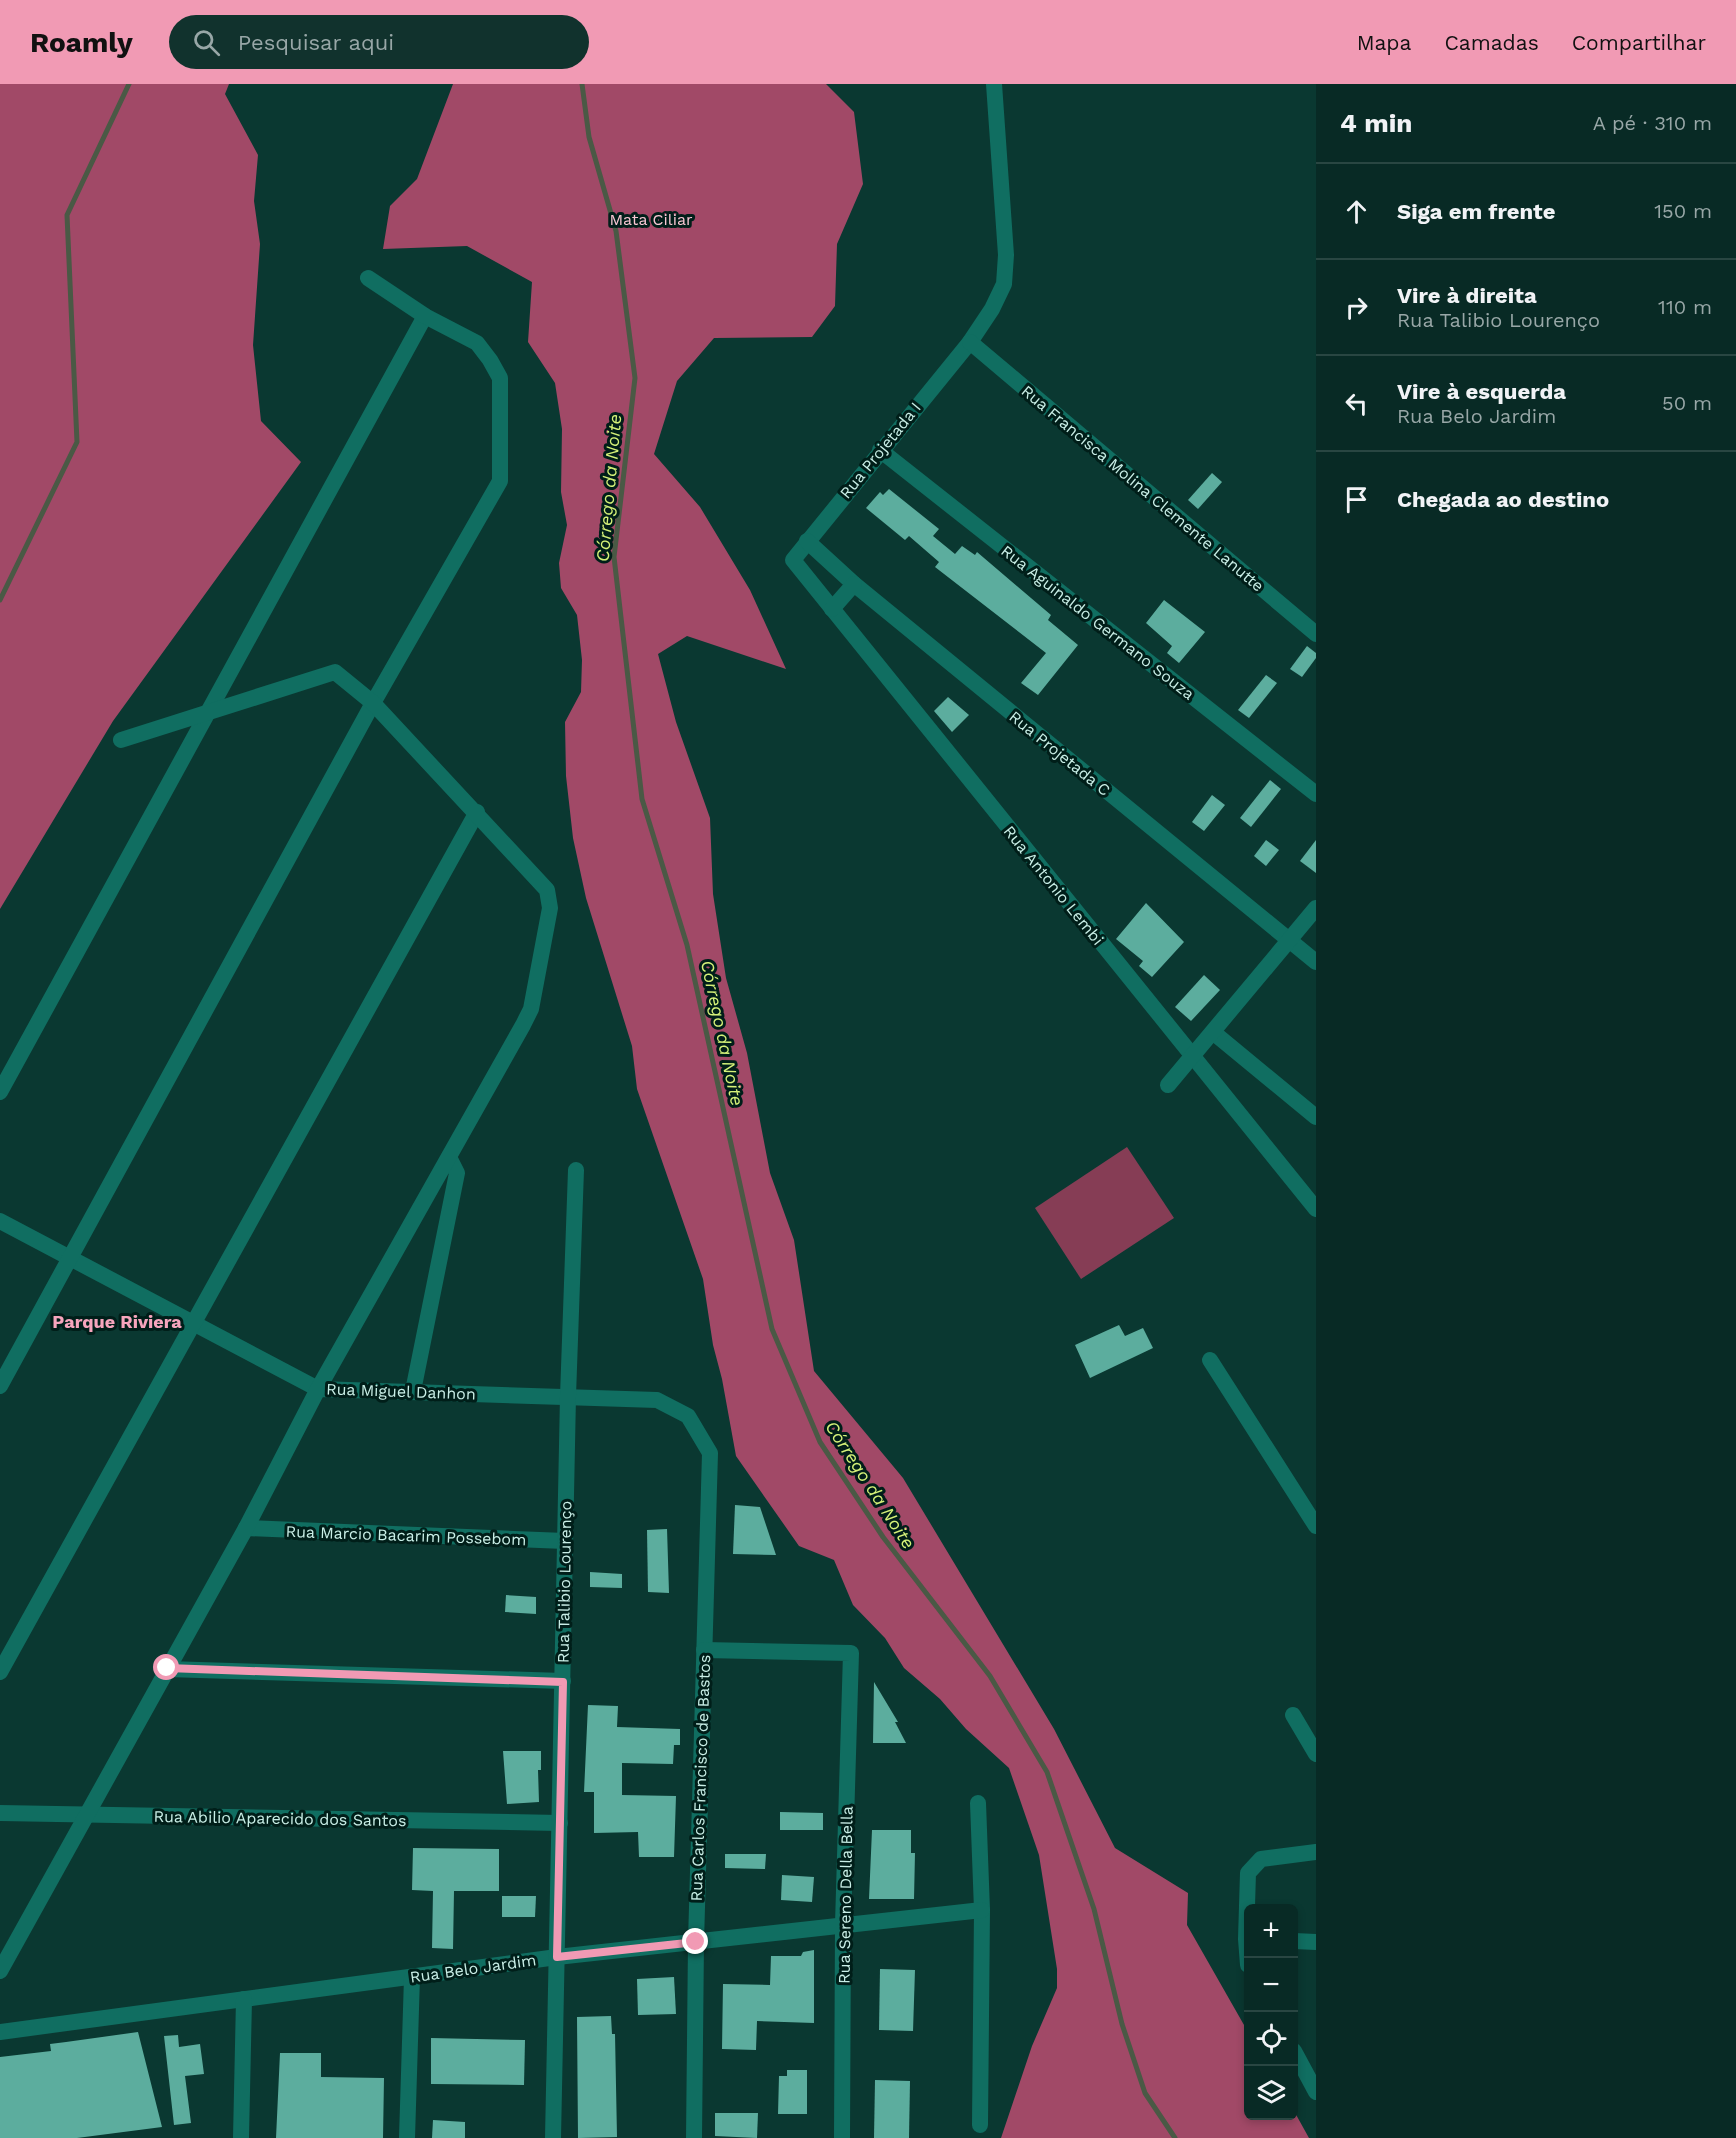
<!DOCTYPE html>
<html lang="pt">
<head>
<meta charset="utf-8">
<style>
  :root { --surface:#082a25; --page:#11322d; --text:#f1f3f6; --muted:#98a7a7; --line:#294642; --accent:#f19ab4 }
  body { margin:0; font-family:"Work Sans",sans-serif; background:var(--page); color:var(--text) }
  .controls { position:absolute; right:18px; bottom:18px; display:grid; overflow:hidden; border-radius:9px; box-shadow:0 3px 9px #0003 }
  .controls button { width:54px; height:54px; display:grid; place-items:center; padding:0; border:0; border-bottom:2px solid var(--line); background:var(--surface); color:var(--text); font:30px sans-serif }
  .stop { position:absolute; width:18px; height:18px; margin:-14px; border:4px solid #f19ab4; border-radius:50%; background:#fff }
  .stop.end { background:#f19ab4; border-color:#fff; box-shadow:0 2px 6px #0008 }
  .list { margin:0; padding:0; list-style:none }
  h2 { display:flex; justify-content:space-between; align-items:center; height:78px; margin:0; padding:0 24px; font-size:26px }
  h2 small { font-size:20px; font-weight:400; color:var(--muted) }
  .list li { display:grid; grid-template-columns:39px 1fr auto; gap:18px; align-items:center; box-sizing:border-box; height:96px; padding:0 24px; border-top:2px solid var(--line) }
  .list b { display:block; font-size:22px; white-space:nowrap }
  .list p { margin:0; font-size:20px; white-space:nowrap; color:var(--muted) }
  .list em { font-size:20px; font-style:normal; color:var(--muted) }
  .icon { flex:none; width:33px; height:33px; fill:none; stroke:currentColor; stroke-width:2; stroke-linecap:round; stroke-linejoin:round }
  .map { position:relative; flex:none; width:1316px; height:2054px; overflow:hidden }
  header { display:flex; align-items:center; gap:36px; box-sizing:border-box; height:84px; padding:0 30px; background:var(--accent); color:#111 }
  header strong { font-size:28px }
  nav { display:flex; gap:33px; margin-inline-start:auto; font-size:21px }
  .search { width:420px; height:54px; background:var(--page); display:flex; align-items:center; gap:15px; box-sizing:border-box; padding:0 21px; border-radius:33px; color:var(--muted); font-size:22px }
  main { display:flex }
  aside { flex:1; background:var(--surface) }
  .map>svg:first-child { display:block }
</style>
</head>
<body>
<header>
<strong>Roamly</strong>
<div class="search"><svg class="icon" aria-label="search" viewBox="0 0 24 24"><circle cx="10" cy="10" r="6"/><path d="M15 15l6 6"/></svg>Pesquisar aqui</div>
<nav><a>Mapa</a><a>Camadas</a><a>Compartilhar</a></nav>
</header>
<main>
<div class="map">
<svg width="1316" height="2054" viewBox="0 0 1316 2054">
  <rect width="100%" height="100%" fill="#0a3831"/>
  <!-- green -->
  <path fill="#863d55" d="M1127 1063 1174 1134 1081 1195 1035 1124Z"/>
  <!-- forest -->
  <g fill="#a14967">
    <path d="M0 0H229L225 10 258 71 254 117 260 160 253 261 261 337 301 378 113 637 0 825Z"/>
    <path d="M453 0H826L854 28 863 100 837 160 835 222 812 253 714 254 677 297 654 370 700 423 750 506 786 585 687 552 658 570 676 638 710 734 713 810 726 894 747 969 770 1089 794 1156 814 1287 903 1394 1054 1645 1115 1764 1188 1809 1187 1841 1248 1948V2032H1294V2027L1309 2054H1001L1032 1962 1057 1904V1885L1039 1771 1009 1684 966 1645 940 1615 904 1584 885 1554 853 1521 834 1476 799 1462 736 1372 722 1295 713 1261 703 1195 637 1005 632 962 586 814 573 754 566 692 565 638 581 608 582 576 577 531 561 504 559 479 567 441 561 408 562 345 555 299 528 258 532 198 467 162 383 165 390 122 417 95Z"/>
  </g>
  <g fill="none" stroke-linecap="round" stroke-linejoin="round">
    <!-- stream -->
    <g stroke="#4a5945" stroke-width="5">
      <path d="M582 0 589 53 616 147 635 294 614 473 642 715 687 861 772 1245 820 1358 883 1453 990 1592 1047 1688 1094 1825 1122 1940 1145 2009 1175 2054"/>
      <path d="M0 516 77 358 67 131 129 0"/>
    </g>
  </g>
  <!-- building -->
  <g fill="#5cad9e">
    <path d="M1212 389 1222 398 1198 425 1188 416Z"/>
    <path d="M889 405 939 445 933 452 955 470 962 462 975 471 977 468 1051 531 1048 536 1078 561 1038 611 1021 599 1046 569 935 483 939 478 909 452 905 456 866 424 880 408 883 411Z"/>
    <path d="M1164 516 1205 548 1179 579 1167 569 1172 562 1146 539Z"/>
    <path d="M1307 562 1316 569V574L1302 593 1290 585Z"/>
    <path d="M1266 591 1277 599 1249 634 1238 626Z"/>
    <path d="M948 613 969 631 952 648 934 627Z"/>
    <path d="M1270 696 1281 705 1251 743 1240 734Z"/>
    <path d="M1212 711 1225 721 1204 747 1192 738Z"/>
    <path d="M1266 756 1279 766 1266 782 1254 772Z"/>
    <path d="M1316 756V789L1300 777Z"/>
    <path d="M1146 819 1184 858 1152 893 1139 882 1143 877 1116 855Z"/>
    <path d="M1204 891 1220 906 1191 937 1175 923Z"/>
    <path d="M1119 1241 1125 1252 1143 1244 1153 1264 1090 1294 1075 1261Z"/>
    <path d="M735 1421 760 1423 776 1471 733 1470Z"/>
    <path d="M667 1445 669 1509 648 1508 647 1446Z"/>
    <path d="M590 1488 622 1490V1504L590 1503Z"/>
    <path d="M506 1511 536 1513V1530L505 1528Z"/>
    <path d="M874 1598 898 1638H895L906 1659H873Z"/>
    <path d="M588 1621 618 1622 617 1643 680 1645V1661H674L673 1680 622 1679V1711L676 1712 674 1773H639L638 1748 594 1749V1708H584Z"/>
    <path d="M503 1667H541V1686H538L539 1718 507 1720Z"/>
    <path d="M780 1728 823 1729V1746H780Z"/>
    <path d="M872 1746H911V1769H915L914 1815H869Z"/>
    <path d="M413 1764 499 1765V1807H454L453 1865 432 1864 433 1807 412 1806Z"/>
    <path d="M725 1770H766L765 1785 725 1784Z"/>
    <path d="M782 1791 814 1793 812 1818 781 1816Z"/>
    <path d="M502 1812H536L535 1833H502Z"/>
    <path d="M814 1866V1939L757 1937 756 1966 722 1965 723 1900 770 1901 771 1872H801L803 1868Z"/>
    <path d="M880 1885 915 1886 913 1947 879 1946Z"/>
    <path d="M674 1893 676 1930 638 1931 637 1895Z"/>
    <path d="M611 1932 612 1950H615L617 2053 578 2054 577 1933Z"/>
    <path d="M138 1948 162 2043 77 2054H0V1973L51 1967 50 1960 66 1958Z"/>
    <path d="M178 1951 179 1963 200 1960 204 1990 185 1992 191 2039 174 2041 164 1952Z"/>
    <path d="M431 1954 525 1956 524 2001 431 2000Z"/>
    <path d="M280 1969H321V1993L384 1994 383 2054H276Z"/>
    <path d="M787 1986H807V2030H778L779 1992H787Z"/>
    <path d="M875 1996 910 1997 909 2054H874Z"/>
    <path d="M715 2029H758L757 2054 715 2052Z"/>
    <path d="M433 2036 465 2038V2054H432Z"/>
  </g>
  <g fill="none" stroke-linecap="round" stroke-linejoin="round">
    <!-- minor -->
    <g stroke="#106e61" stroke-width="16">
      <path d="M994 0 1006 171 1004 200 992 225 970 258 793 476 1316 1125"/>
      <path d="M970 258 1316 550"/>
      <path d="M880 366 1316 710"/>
      <path d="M807 457 854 500 1316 878"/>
      <path d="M832 525 854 500"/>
      <path d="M1214 949 1316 1033"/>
      <path d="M1168 1001 1316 824"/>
      <path d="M0 1008 425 232"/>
      <path d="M0 1137 318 1305 657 1316 688 1332 710 1369 696 1858 694 2054"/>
      <path d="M1210 1276 1316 1442"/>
      <path d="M0 1302 373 619 500 397V294L490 276 477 259 425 232 368 194"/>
      <path d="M413 1307 457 1089 449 1073"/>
      <path d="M246 1444 565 1457"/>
      <path d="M704 1566 851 1569 843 1840 842 2054"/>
      <path d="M167 1585 563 1597"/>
      <path d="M0 1588 477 728"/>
      <path d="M1293 1631 1316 1670"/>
      <path d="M978 1719 982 1826 980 2041"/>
      <path d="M0 1729 560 1739"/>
      <path d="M1294 1857 1316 1858"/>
      <path d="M1248 1881 1246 1855 1248 1789 1261 1775 1316 1768"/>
      <path d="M0 1887 246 1444 318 1305 523 941 531 925 550 824 547 806 373 619 335 588 121 656"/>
      <path d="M0 1948 557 1873 982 1826"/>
      <path d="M1294 1967 1316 2008"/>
      <path d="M241 2054 244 1915"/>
      <path d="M407 2054 412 1893"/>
      <path d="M553 2054 568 1312 576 1086"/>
    </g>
  </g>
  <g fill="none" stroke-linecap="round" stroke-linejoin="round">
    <!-- route -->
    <path stroke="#f19ab4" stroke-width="8" d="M167 1584 563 1598 557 1873 696 1858"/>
  </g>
  <g text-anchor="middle" stroke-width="6" stroke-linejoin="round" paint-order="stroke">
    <!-- park labels -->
    <g font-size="16" fill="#fac7d4" stroke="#001e19">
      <text x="651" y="141">Mata Ciliar</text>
    </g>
    <!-- street labels -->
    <g font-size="16" fill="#c9efe7" stroke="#001e19">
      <text transform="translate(880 366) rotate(-51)" y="6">Rua Projetada I</text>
      <text transform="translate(1143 404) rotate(40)" y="6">Rua Francisca Molina Clemente Lanutte</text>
      <text transform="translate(1098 538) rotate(38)" y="6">Rua Aguinaldo Germano Souza</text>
      <text transform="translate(1060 669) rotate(39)" y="6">Rua Projetada C</text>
      <text transform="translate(1054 801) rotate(51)" y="6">Rua Antonio Lembi</text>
      <text transform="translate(401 1307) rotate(2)" y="6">Rua Miguel Danhon</text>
      <text transform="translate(406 1451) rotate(2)" y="6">Rua Marcio Bacarim Possebom</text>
      <text transform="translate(564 1498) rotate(-89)" y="6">Rua Talibio Lourenço</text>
      <text transform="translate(700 1694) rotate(-88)" y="6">Rua Carlos Francisco de Bastos</text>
      <text transform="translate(280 1734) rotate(1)" y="6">Rua Abilio Aparecido dos Santos</text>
      <text transform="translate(845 1811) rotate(-89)" y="6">Rua Sereno Della Bella</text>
      <text transform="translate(473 1884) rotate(-8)" y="6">Rua Belo Jardim</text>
    </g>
    <!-- water labels -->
    <g font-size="18" font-style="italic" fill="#d5f279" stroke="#001e19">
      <text transform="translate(609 404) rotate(-85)" y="6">Córrego da Noite</text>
      <text transform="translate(722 949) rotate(78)" y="6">Córrego da Noite</text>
      <text transform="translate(870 1401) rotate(57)" y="6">Córrego da Noite</text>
    </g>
    <!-- neighbourhood labels -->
    <g font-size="18" font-weight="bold" fill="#f6a5bd" stroke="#001e19">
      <text x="117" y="1244">Parque Riviera</text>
    </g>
  </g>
</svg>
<div class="controls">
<button>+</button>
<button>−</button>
<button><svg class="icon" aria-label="locate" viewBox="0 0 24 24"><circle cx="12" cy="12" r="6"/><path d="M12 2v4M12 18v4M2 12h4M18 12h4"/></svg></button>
<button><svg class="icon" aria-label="layers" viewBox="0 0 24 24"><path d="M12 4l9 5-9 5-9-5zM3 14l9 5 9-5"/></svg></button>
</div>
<div class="stop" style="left:167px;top:1584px"></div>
<div class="stop end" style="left:696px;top:1858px"></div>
</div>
<aside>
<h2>4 min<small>A pé · 310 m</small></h2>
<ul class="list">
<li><svg class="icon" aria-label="ahead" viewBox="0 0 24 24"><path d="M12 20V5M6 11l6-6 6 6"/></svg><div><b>Siga em frente</b></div><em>150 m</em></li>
<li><svg class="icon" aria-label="right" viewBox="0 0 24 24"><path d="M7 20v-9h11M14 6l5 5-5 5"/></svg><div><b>Vire à direita</b><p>Rua Talibio Lourenço</p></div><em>110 m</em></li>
<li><svg class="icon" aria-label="left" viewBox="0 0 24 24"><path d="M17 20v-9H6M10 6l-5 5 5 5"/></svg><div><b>Vire à esquerda</b><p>Rua Belo Jardim</p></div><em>50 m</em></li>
<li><svg class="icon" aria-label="arrive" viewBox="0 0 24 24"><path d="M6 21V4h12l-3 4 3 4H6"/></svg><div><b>Chegada ao destino</b></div></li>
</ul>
</aside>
</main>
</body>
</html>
